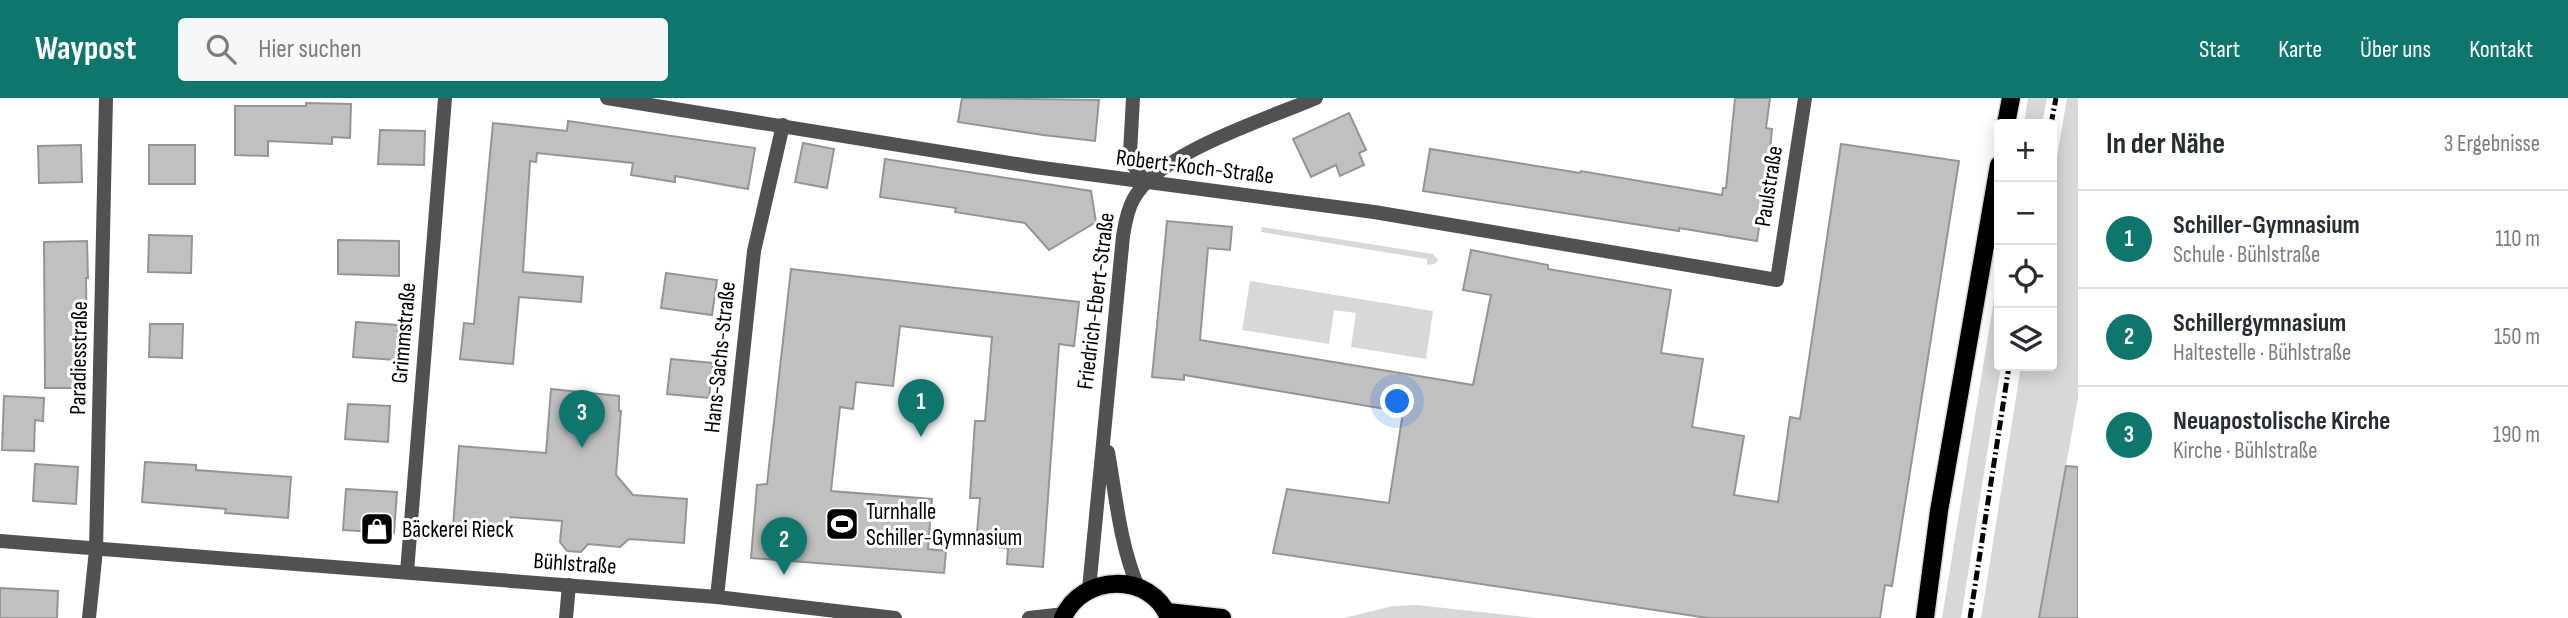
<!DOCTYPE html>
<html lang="de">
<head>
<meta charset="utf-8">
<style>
  :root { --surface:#fff; --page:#f7f7f7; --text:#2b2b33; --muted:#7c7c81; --line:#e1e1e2; --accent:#0f766e }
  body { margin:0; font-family:"Sofia Sans Condensed",sans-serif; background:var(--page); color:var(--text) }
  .controls { position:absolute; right:21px; top:21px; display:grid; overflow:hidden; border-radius:7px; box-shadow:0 4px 18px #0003 }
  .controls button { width:63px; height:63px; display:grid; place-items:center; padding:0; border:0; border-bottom:2px solid var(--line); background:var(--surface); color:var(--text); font:35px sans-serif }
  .you { position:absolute; left:1398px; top:304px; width:24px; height:24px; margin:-18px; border:5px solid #fff; border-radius:50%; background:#1a73e8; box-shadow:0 0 0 10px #1a73e833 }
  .badge { display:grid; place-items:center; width:46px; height:46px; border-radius:50%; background:var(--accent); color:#fff; font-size:23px; font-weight:700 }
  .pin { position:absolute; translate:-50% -58px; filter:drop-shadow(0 2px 4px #0008) }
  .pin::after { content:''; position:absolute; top:37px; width:24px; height:21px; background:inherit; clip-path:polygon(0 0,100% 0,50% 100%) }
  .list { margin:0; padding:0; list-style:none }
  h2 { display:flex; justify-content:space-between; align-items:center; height:91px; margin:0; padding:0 28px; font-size:30px }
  h2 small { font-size:23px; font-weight:400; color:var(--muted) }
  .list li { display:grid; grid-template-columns:46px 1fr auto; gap:21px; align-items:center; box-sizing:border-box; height:98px; padding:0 28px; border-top:2px solid var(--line) }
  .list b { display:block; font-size:26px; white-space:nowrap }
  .list p { margin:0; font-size:23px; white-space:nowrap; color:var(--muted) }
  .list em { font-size:23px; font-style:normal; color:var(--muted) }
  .icon { flex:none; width:38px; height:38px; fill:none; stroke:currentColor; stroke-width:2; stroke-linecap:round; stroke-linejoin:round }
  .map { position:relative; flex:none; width:2078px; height:520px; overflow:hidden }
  header { display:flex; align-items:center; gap:42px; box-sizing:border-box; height:98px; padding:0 35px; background:var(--accent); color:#fff }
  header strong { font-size:33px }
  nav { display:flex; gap:38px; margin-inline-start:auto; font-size:24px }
  .search { width:490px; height:63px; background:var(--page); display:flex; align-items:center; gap:18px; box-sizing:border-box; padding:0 24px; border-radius:7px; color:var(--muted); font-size:26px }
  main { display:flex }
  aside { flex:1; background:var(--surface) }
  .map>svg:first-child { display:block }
</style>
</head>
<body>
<header>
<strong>Waypost</strong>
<div class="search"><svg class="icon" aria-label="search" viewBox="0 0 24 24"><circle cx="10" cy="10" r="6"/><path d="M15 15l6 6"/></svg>Hier suchen</div>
<nav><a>Start</a><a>Karte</a><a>Über uns</a><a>Kontakt</a></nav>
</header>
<main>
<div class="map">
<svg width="2078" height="520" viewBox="0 0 2078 520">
  <rect width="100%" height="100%" fill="#fff"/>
  <!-- green -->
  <g fill="#d8d8d8">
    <path d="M2028 0H2047L2042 26H2024Z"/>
    <path d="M2067 0H2078V300L2039 520H1981L2021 268H2052V88Z"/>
    <path d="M1262 129 1433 156 1438 162 1435 166 1427 167V161L1261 134Z"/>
    <path d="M1999 171 2001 268 1961 520H1942Z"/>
    <path d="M1250 183 1433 213 1426 261 1351 249 1356 215 1334 212 1329 246 1242 232Z"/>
    <path d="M1417 507 1536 520H1344L1393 508Z"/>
  </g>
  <!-- building -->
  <g fill="#c0c0c0" stroke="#959595" stroke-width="2">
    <path d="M962 0 1099 2 1095 43 1043 37 958 24Z"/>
    <path d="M1735 0H1770L1766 30 1772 31 1769 62 1757 143 1679 130V133L1423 93 1430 51 1580 75 1581 73 1722 97 1723 90H1726Z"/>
    <path d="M306 5 351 6 350 40 332 39V46L268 43V58L235 57V8H306Z"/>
    <path d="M1349 15 1366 52 1359 55 1364 67 1340 78 1336 67 1311 79 1293 41Z"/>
    <path d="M568 23 755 50 748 91 675 78V84L631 77 633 65 537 55 536 64 530 63 523 174 583 179 581 204 519 199 513 266 460 261 464 225 474 226 493 25 567 33Z"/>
    <path d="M380 32 425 33 424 67 378 66Z"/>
    <path d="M803 45 834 51 827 90 795 84Z"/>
    <path d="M1841 46 1959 63 1892 488 1885 487 1880 520H1708L1273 455 1287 391 1389 405 1403 314 1184 277V282L1152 279 1167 123 1232 129 1230 152 1208 150 1200 242 1473 287 1491 197 1463 192 1471 152 1548 167V171L1671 192 1661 255 1703 261 1692 329 1744 338 1734 397 1778 404 1790 319 1800 321Z"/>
    <path d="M81 47 82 84 39 85 38 48Z"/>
    <rect x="149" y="47" width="46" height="39"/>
    <path d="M885 61 1091 93 1096 124 1049 152 1025 125 955 114 956 110 880 99Z"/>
    <path d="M149 137 192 138 191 175 148 174Z"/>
    <path d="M338 142 399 143V178L338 176Z"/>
    <path d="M87 143 88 180H86L87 253 75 254 76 290H45L44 144Z"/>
    <path d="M791 171 1079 204 1074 248 1059 246 1043 469 1007 466 1008 450 976 447 980 400H970L975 323H985L992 239 900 228 893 288 856 284 853 311 840 309 831 393 932 401 928 451 946 453 944 475 751 460 757 387 767 386Z"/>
    <path d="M666 175 717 182 712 217 661 210Z"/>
    <path d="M356 224 398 227 396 262 353 259Z"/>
    <path d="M150 226H183L182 260 149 259Z"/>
    <path d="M671 261 713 265 709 300 667 296Z"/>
    <path d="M551 291 619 298V313H621L616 377 633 397 687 401 684 445 629 441 620 449 588 446 581 454 567 453 560 444 562 423 510 419 508 433 453 429 459 348 546 355Z"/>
    <path d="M4 298 44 300 43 323 35 322 34 353 2 352Z"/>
    <path d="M348 306 390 308 388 344 345 341Z"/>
    <path d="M145 364 196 367V372L291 379 288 420 225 415 226 411 142 404Z"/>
    <path d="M35 366 78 369 76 406 33 403Z"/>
    <path d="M2066 368 2078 369V520H2039Z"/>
    <path d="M346 391 397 394 394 435 343 432Z"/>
    <path d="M0 490 58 493 57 520H0Z"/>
  </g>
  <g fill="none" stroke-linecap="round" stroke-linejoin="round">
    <defs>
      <g id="primary">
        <path d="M2006 26 2011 0"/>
        <path d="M1167 514 1222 520"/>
        <path d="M1063 520C1081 476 1151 473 1169 520"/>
        <path d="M1925 520 1939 413 1999 67"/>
      </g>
    </defs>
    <!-- primary casing -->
    <use href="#primary" stroke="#dbdbdb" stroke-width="21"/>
    <!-- minor -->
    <g stroke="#515151" stroke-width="14">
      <path d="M607 0 1035 69 1374 114 1777 182 1805 0"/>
      <path d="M1133 0 1130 55 1132 65 1145 84"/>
      <path d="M1108 354C1116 399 1120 447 1138 489"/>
      <path d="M0 443 717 499 895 520"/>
      <path d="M407 474 445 0"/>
      <path d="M1089 491 1123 138C1125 126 1127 113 1133 102 1157 55 1267 21 1316 0"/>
      <path d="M717 499 754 153 783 27"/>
      <path d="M89 520 96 452 106 0"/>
      <path d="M566 520 569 487"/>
      <path d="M1029 520 1064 516"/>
    </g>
    <!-- primary -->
    <use href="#primary" stroke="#000" stroke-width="18"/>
    <!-- rail -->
    <g stroke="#000" stroke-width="5" stroke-dasharray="10 3.5 2 3.5" stroke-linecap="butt">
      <path d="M2051 26 2056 0"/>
      <path d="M1970 520 2009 268"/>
    </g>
  </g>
  <!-- icons -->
  <defs>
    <symbol id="stadium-square" viewBox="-11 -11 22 22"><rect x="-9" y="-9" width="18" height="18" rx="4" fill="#000" stroke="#fff"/><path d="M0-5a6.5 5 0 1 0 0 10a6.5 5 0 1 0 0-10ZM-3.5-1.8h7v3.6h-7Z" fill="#fff"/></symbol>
    <symbol id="shop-square" viewBox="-11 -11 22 22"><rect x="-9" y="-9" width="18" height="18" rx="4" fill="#000" stroke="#fff"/><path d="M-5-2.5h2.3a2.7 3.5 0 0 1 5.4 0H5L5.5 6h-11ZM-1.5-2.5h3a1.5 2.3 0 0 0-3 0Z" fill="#fff"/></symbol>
  </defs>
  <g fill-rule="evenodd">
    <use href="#stadium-square" x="823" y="407" width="38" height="38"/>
    <use href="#shop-square" x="358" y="412" width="38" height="38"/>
  </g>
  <g text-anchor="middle" stroke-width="6" stroke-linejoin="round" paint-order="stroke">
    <!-- street labels -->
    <g font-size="23" fill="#000" stroke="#fff">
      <text transform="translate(1195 68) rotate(7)" y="8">Robert-Koch-Straße</text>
      <text transform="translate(1768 88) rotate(-81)" y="8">Paulstraße</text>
      <text transform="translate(1095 203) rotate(-83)" y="8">Friedrich-Ebert-Straße</text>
      <text transform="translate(403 235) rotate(-85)" y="8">Grimmstraße</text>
      <text transform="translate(719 259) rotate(-84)" y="8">Hans-Sachs-Straße</text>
      <text transform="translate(78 260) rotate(-89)" y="8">Paradiesstraße</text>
      <text transform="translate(575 465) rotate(4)" y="8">Bühlstraße</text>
    </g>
    <!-- poi labels -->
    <g font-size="23" fill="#000" stroke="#fff" text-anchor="start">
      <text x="866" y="421">Turnhalle<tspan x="866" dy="26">Schiller-Gymnasium</tspan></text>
      <text x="402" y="439">Bäckerei Rieck</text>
    </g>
  </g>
</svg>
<div class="controls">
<button>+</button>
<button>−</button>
<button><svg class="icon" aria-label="locate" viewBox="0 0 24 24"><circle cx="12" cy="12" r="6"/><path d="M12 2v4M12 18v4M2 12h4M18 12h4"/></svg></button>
<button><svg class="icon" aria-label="layers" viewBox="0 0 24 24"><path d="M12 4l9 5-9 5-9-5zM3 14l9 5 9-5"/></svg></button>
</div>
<div class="you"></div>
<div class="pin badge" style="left:921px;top:339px">1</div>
<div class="pin badge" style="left:784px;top:477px">2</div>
<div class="pin badge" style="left:582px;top:350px">3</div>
</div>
<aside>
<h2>In der Nähe<small>3 Ergebnisse</small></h2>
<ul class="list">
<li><span class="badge">1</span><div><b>Schiller-Gymnasium</b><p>Schule · Bühlstraße</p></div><em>110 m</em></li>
<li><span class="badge">2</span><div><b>Schillergymnasium</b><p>Haltestelle · Bühlstraße</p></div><em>150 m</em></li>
<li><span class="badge">3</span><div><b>Neuapostolische Kirche</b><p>Kirche · Bühlstraße</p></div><em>190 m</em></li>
</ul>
</aside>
</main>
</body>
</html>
